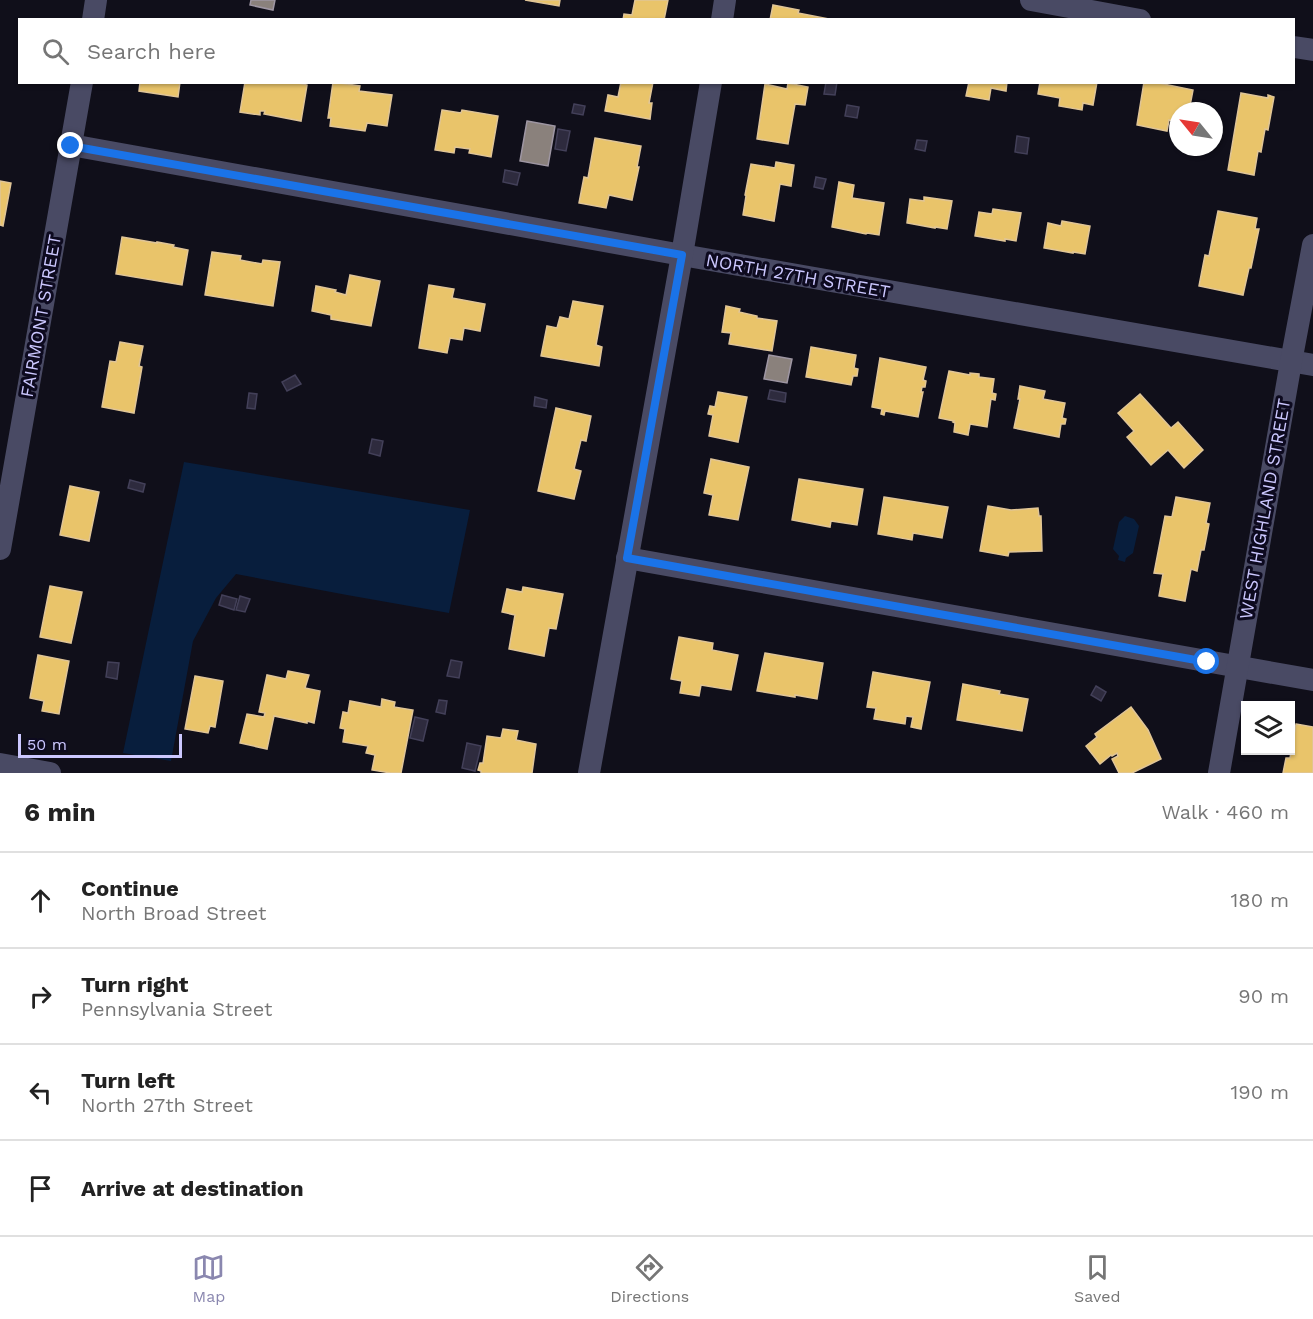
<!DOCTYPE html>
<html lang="en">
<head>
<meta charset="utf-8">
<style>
  :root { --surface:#fff; --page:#f2f2f2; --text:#222; --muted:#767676; --line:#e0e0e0; --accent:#8a87af }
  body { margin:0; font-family:"Work Sans",sans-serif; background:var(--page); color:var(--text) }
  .controls { position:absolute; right:18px; bottom:18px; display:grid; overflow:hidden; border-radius:0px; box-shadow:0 2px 4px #0004 }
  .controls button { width:54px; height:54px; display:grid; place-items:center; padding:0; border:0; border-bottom:2px solid var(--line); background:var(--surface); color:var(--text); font:30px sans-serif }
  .compass { position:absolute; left:1169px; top:102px; width:54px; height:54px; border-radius:50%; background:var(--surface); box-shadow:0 2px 4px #0004; rotate:300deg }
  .scale { position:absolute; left:18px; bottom:15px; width:164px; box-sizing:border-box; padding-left:6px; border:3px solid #ccc8ff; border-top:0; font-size:16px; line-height:21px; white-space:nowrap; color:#ccc8ff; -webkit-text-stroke:4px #0d0a1f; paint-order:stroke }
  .stop { position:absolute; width:18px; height:18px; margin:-14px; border:4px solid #1a73e8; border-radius:50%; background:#fff }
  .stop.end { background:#1a73e8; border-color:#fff; box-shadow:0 2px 6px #0008 }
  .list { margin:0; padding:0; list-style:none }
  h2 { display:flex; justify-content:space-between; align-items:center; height:78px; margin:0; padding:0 24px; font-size:26px }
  h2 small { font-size:20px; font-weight:400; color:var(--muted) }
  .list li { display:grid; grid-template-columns:39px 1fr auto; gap:18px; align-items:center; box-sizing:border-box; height:96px; padding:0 24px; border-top:2px solid var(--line) }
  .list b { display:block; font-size:22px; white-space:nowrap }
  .list p { margin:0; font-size:20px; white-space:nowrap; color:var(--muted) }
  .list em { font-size:20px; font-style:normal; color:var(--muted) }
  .icon { flex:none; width:33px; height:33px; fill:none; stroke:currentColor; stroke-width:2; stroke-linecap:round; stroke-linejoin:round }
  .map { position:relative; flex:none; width:1313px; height:773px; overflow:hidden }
  .search { position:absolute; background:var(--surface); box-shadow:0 2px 4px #0004; left:18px; right:18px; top:18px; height:66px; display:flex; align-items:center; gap:15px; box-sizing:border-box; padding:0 21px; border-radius:0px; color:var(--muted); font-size:22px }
  .sheet { height:462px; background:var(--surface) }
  nav { display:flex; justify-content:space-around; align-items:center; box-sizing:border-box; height:84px; border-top:2px solid var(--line); background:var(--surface); font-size:16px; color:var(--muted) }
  nav a { display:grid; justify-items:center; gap:3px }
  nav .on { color:var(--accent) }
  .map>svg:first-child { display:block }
</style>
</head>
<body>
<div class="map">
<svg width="1313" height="773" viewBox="0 0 1313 773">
  <rect width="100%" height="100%" fill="#100f1a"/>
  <!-- water -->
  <g fill="#081e3d">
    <path d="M184 462 470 510 449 613 347 595 236 574 216 598 193 641 171 761 123 753Z"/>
    <path d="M1125 516 1134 519 1139 526 1133 553 1126 558 1125 562 1118 560 1119 556 1113 549 1119 522Z"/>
  </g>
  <!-- homes -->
  <g fill="#e9c46a" stroke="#e0c597" stroke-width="1.5">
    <path d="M525 0H560L559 6Z"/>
    <path d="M635 0H668L664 20H623L624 14 632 15Z"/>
    <path d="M773 5 799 10 798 13 834 20H770Z"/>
    <path d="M140 82H180L178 97 139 91Z"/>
    <path d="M245 82H294L307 85 301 121 264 114 265 111H260V115L240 112Z"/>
    <path d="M333 82 360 86 359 91 392 95 387 126 367 123 365 131 330 126 331 118H328Z"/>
    <path d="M621 82H653L649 103H652L650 119 605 111 608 95 618 97Z"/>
    <path d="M969 82H1007L1006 91 991 88 989 100 966 96Z"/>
    <path d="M1040 82H1097L1093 105 1083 103 1082 110 1059 106 1060 98 1038 94Z"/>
    <path d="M1144 82H1154L1193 90 1189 111H1178V122L1169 120 1167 131 1137 125Z"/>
    <path d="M788 83 808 87 805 105 795 104 788 144 757 139 765 84 787 89Z"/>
    <path d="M1241 93 1268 98V95L1274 97 1268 130 1265 129 1261 152 1258 151 1254 175 1228 170Z"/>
    <path d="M442 110 461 113 462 110 498 116 491 157 469 153 470 149 455 147 454 153 435 150Z"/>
    <path d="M595 138 641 146 637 167H639L632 200 609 195 606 208 579 203 584 177 588 178Z"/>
    <path d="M776 162 794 165 791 186 780 184 774 221 743 215 746 196 745 195 751 164 775 168Z"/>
    <path d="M0 181 11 183 3 226 0 225Z"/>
    <path d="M839 182 854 185 852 198 884 203 879 235 867 233 866 234 832 227Z"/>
    <path d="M924 197 952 201 947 229 935 227V228L907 223 910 199 924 201Z"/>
    <path d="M993 209 1021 213 1016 241 1005 239V241L975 236 979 212 992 214Z"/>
    <path d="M1218 211 1257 218 1255 229H1259L1251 268H1249L1243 295 1199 286 1205 255 1209 256Z"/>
    <path d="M1062 221 1090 226 1085 254 1073 252V253L1044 248 1048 223 1061 226Z"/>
    <path d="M122 237 157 243V242L174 245 173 247 188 250 182 285 116 274Z"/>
    <path d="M212 252 241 256 240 260 262 264 263 260 280 262 273 306 205 295Z"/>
    <path d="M350 275 380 281 371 326 331 319V315L312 311 316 286 336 290 335 292 346 295Z"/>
    <path d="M429 285 454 289 452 298 485 304 480 331 464 328 462 340 450 338 447 353 419 348Z"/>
    <path d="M573 301 603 306 596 345 602 347 599 366 541 356 547 326 557 328 560 317 569 319Z"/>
    <path d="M726 306 740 309 739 312 757 316V318L777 321 772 351 729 344 731 333 722 332Z"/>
    <path d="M120 342 143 346 139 366 142 367 134 413 102 407 110 361 116 362Z"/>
    <path d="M811 347 856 355 854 368 858 369 857 376H853L851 385 806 377Z"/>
    <path d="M880 358 926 367 923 380 926 381 925 387H922L921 392H923L918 417 885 411 884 415 881 414 882 409 872 407Z"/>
    <path d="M949 371 970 375V373L979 374V377L994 379 992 393 996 394 995 400 991 399 987 427 970 424 968 435 954 432 955 423 953 422 954 421 939 418Z"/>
    <path d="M1020 386 1045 391 1043 399 1065 403 1062 418 1066 419 1065 424H1061L1059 437 1014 428 1020 399H1018Z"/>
    <path d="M718 392 747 397 738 442 709 436 713 415 708 414 710 406 715 407Z"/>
    <path d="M1140 394 1171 428 1178 422 1203 450 1184 468 1168 450 1151 465 1127 437 1134 431 1118 413Z"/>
    <path d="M556 408 591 416 586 441 581 440 574 469 581 471 574 499 538 491Z"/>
    <path d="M711 459 749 467 738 520 709 515 713 495 704 493Z"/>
    <path d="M799 479 863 489 857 525 831 521 830 527 792 520Z"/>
    <path d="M70 486 99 492 89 541 60 535Z"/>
    <path d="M884 497 948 507 942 538 913 533 912 540 878 534Z"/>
    <path d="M1176 497 1210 503 1206 523 1209 524 1204 550H1201L1197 571 1191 569 1185 601 1159 596 1163 574 1154 573 1165 516 1172 517Z"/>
    <path d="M988 506 1011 510 1038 508 1039 516H1041L1042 551 1009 552 1008 556 980 551Z"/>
    <path d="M50 586 82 592 71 643 40 637Z"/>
    <path d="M523 587 563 594 556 629 549 628 544 656 509 649 515 615 502 612 507 589 522 592Z"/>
    <path d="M679 637 713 643 712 650 738 655 731 690 701 685 699 696 680 693 682 681 671 679Z"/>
    <path d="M765 653 823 663 817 699 795 695V697L757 691Z"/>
    <path d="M38 655 69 661 59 714 42 711 44 701 30 698Z"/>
    <path d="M288 671 309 675 305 688 320 691 314 723 307 721V723L274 716 267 749 240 743 247 714 264 717 265 713 259 712 267 675 286 679Z"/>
    <path d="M873 672 930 682 921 729 911 727 913 717 906 716 905 724 874 719 876 708 867 707Z"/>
    <path d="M195 676 223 681 215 727 210 726 208 733 185 729Z"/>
    <path d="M963 684 1000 691 999 694 1028 699 1022 731 957 720Z"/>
    <path d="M382 699 395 702 394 707 413 710 401 773H391L372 770 375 755 366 753 368 746 343 742 345 729 340 728 343 712 348 713 350 701 381 707Z"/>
    <path d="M1131 707 1148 730 1161 759 1132 773H1119L1112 759 1118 756 1117 753 1112 756 1111 755 1100 764 1086 746 1097 737 1095 734Z"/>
    <path d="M1296 724 1313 727V773H1283L1286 758H1290Z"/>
    <path d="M503 729 518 731 516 740 536 744 532 773H481V771L478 770 480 763H483L487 736 501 738Z"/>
  </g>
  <!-- industry -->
  <g fill="#8a817c" stroke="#9e96a3" stroke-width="1.5">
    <path d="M251 0H275L273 10 250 5Z"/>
    <path d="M527 121 555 126 548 166 520 161Z"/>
    <path d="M769 355 792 359 787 383 764 379Z"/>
  </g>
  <!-- building -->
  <g fill="#2e2b3e" stroke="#434059" stroke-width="1.5">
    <path d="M826 82H837L835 95 824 94Z"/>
    <path d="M574 104 585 106 583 115 572 113Z"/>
    <path d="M847 105 859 107 857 118 845 116Z"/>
    <path d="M558 129 570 131 566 151 555 149Z"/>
    <path d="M1017 136 1029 138 1027 154 1015 152Z"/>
    <path d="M917 140 927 141 925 151 915 149Z"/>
    <path d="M505 170 520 173 517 185 503 182Z"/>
    <path d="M816 177 826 179 823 189 814 187Z"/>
    <path d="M295 375 301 384 287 391 282 382Z"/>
    <path d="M770 390 786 393 785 402 768 399Z"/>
    <path d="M249 393 257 394 255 409 247 408Z"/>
    <path d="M535 397 547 400 546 408 534 406Z"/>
    <path d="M372 439 383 441 380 456 369 453Z"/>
    <path d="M130 480 145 484 143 492 128 488Z"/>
    <path d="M222 595 237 599 234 610 219 605Z"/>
    <path d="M240 596 250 599 245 612 236 610Z"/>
    <path d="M451 660 462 662 459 678 447 676Z"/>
    <path d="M108 662 119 663 117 679 106 677Z"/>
    <path d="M1096 686 1106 692 1101 701 1091 695Z"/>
    <path d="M439 700 447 701 445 714 436 712Z"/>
    <path d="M415 717 428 720 423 741 410 738Z"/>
    <path d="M467 743 481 746 475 771 462 768Z"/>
  </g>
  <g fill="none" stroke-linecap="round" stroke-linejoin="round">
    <!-- minor -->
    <g stroke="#494a64" stroke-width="22">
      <path d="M1031 0 1140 20"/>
      <path d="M93 20 96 0"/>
      <path d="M722 20 725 0"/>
      <path d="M1294 47 1313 50"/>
      <path d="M71 145 682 255 1313 365"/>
      <path d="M0 549 82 82"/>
      <path d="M627 558 1313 680"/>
      <path d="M0 764 50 773"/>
      <path d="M589 773 682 255 711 82"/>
      <path d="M1219 773 1291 362 1313 245"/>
    </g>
  </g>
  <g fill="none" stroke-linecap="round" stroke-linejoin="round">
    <!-- route -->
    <path stroke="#1a73e8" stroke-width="8" d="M71 146 682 255 627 558 1207 662"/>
  </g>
  <g text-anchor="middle" stroke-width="6" stroke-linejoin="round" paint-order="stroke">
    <!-- street labels -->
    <g font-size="18" fill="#ccc8ff" stroke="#0d0a1f">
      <text transform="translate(798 276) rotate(10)" y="6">NORTH 27TH STREET</text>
      <text transform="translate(41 316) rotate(-80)" y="6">FAIRMONT STREET</text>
      <text transform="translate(1265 509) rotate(-80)" y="6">WEST HIGHLAND STREET</text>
    </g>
  </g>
</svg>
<div class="controls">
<button><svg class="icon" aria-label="layers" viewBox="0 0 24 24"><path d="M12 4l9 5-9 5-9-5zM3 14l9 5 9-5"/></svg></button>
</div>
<svg class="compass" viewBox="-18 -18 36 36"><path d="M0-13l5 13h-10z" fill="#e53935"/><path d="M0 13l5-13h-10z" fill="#767676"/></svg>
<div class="scale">50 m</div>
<div class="stop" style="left:1207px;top:662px"></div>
<div class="stop end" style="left:71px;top:146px"></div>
<div class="search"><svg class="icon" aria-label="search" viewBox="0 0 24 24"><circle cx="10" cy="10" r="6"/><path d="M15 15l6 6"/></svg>Search here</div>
</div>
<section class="sheet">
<h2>6 min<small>Walk · 460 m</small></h2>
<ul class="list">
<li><svg class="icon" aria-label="ahead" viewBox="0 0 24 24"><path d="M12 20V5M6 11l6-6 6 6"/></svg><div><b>Continue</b><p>North Broad Street</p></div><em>180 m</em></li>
<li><svg class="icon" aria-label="right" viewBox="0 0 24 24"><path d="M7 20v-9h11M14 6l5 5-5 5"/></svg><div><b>Turn right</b><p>Pennsylvania Street</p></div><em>90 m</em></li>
<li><svg class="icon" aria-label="left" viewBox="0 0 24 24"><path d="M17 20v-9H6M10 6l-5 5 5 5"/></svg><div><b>Turn left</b><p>North 27th Street</p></div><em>190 m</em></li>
<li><svg class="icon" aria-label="arrive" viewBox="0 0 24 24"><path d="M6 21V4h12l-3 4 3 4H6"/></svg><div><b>Arrive at destination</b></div></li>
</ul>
</section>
<nav>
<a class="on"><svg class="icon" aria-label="map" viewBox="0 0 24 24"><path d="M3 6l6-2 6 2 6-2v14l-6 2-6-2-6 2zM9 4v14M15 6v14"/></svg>Map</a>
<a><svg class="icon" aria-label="directions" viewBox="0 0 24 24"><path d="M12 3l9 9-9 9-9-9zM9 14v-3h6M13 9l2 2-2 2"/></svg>Directions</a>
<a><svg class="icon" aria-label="saved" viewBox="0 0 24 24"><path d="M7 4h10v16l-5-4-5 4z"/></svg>Saved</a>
</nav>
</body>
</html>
